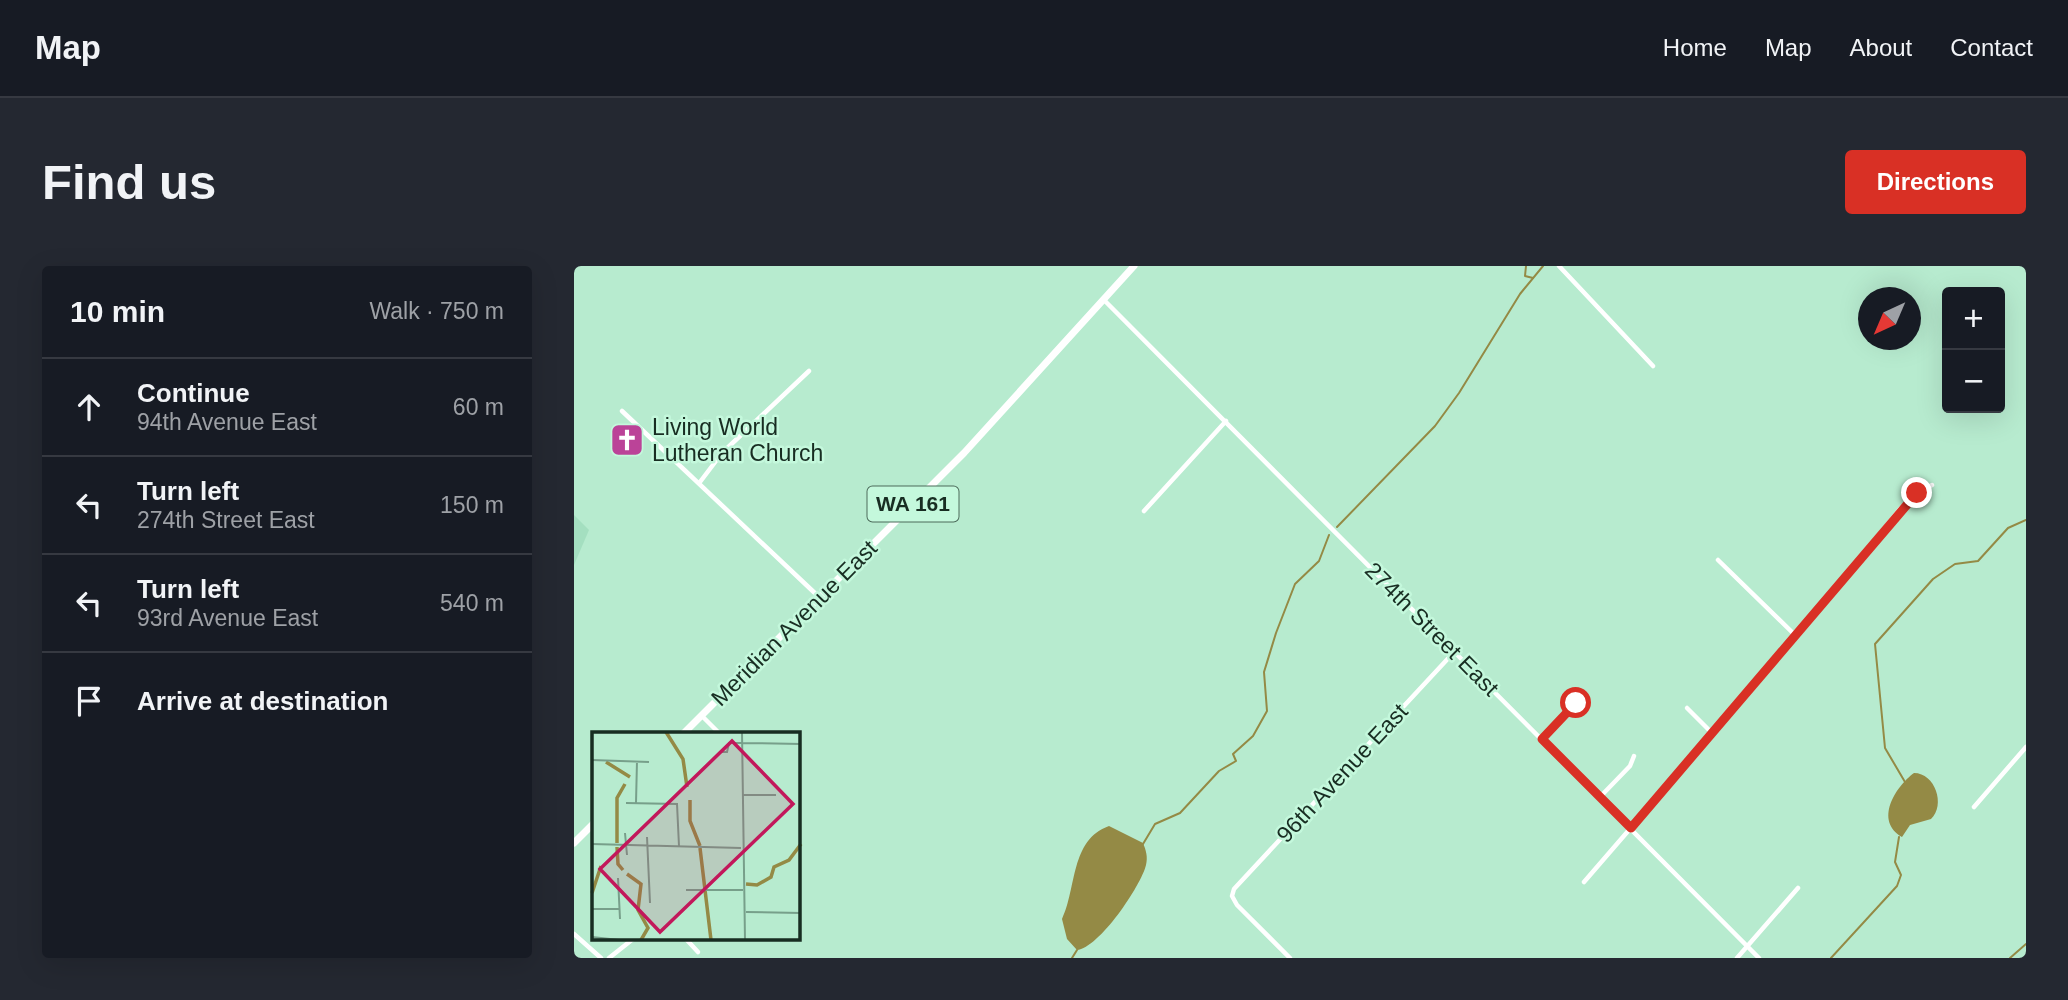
<!DOCTYPE html>
<html lang="en">
<head>
<meta charset="utf-8">
<style>
  :root { --surface:#171b24; --page:#242831; --text:#f1f3f6; --muted:#9ea1a6; --line:#363941; --accent:#d93025 }
  body { margin:0; font-family:Helvetica,sans-serif; background:var(--page); color:var(--text) }
  .controls { position:absolute; right:21px; top:21px; display:grid; overflow:hidden; border-radius:7px; box-shadow:0 7px 28px #0002 }
  .controls button { width:63px; height:63px; display:grid; place-items:center; padding:0; border:0; border-bottom:2px solid var(--line); background:var(--surface); color:var(--text); font:35px sans-serif }
  .compass { position:absolute; left:1284px; top:21px; width:63px; height:63px; border-radius:50%; background:var(--surface); box-shadow:0 7px 28px #0002; rotate:224deg }
  .stop { position:absolute; width:21px; height:21px; margin:-16px; border:5px solid #d93025; border-radius:50%; background:#fff }
  .stop.end { background:#d93025; border-color:#fff; box-shadow:0 2px 7px #0008 }
  .list { margin:0; padding:0; list-style:none }
  h2 { display:flex; justify-content:space-between; align-items:center; height:91px; margin:0; padding:0 28px; font-size:30px }
  h2 small { font-size:23px; font-weight:400; color:var(--muted) }
  .list li { display:grid; grid-template-columns:46px 1fr auto; gap:21px; align-items:center; box-sizing:border-box; height:98px; padding:0 28px; border-top:2px solid var(--line) }
  .list b { display:block; font-size:26px; white-space:nowrap }
  .list p { margin:0; font-size:23px; white-space:nowrap; color:var(--muted) }
  .list em { font-size:23px; font-style:normal; color:var(--muted) }
  .icon { flex:none; width:38px; height:38px; fill:none; stroke:currentColor; stroke-width:2; stroke-linecap:round; stroke-linejoin:round }
  .map { position:relative; flex:none; width:1452px; height:692px; overflow:hidden; border-radius:7px }
  header { display:flex; align-items:center; gap:42px; box-sizing:border-box; height:98px; padding:0 35px; background:var(--surface); border-bottom:2px solid var(--line) }
  header strong { font-size:33px }
  nav { display:flex; gap:38px; margin-inline-start:auto; font-size:24px }
  .intro { display:flex; align-items:center; justify-content:space-between; box-sizing:border-box; height:168px; padding:0 42px }
  h1 { margin:0; font-size:49px }
  .button { padding:18px 32px; border-radius:7px; background:var(--accent); color:#fff; font-size:24px; font-weight:700 }
  main { display:flex; gap:42px; padding:0 42px }
  aside { flex:1; background:var(--surface); border-radius:7px; box-shadow:0 7px 28px #0002 }
  .map>svg:first-child { display:block }
</style>
</head>
<body>
<header>
<strong>Map</strong>
<nav><a>Home</a><a>Map</a><a>About</a><a>Contact</a></nav>
</header>
<div class="intro"><h1>Find us</h1><a class="button">Directions</a></div>
<main>
<aside>
<h2>10 min<small>Walk · 750 m</small></h2>
<ul class="list">
<li><svg class="icon" aria-label="ahead" viewBox="0 0 24 24"><path d="M12 20V5M6 11l6-6 6 6"/></svg><div><b>Continue</b><p>94th Avenue East</p></div><em>60 m</em></li>
<li><svg class="icon" aria-label="left" viewBox="0 0 24 24"><path d="M17 20v-9H6M10 6l-5 5 5 5"/></svg><div><b>Turn left</b><p>274th Street East</p></div><em>150 m</em></li>
<li><svg class="icon" aria-label="left" viewBox="0 0 24 24"><path d="M17 20v-9H6M10 6l-5 5 5 5"/></svg><div><b>Turn left</b><p>93rd Avenue East</p></div><em>540 m</em></li>
<li><svg class="icon" aria-label="arrive" viewBox="0 0 24 24"><path d="M6 21V4h12l-3 4 3 4H6"/></svg><div><b>Arrive at destination</b></div></li>
</ul>
</aside>
<div class="map">
<svg width="1452" height="692" viewBox="0 0 1452 692">
  <rect width="100%" height="100%" fill="#b7ebcf"/>
  <!-- built -->
  <path fill="#a4dfc0" d="M0 249 15 264 0 299Z"/>
  <!-- water -->
  <g fill="#948a45">
    <path d="M1340 507C1361 507 1372 539 1357 553L1336 559 1328 571C1300 555 1321 521 1340 507Z"/>
    <path d="M535 560 569 577C572 584 574 591 572 599 567 620 525 682 503 684L493 673 488 653C503 622 496 574 535 560Z"/>
  </g>
  <g fill="none" stroke-linecap="round" stroke-linejoin="round">
    <!-- stream -->
    <g stroke="#948a45" stroke-width="2">
      <path d="M952 0 951 10 959 12"/>
      <path d="M763 261 861 160 885 127 946 28 969 0"/>
      <path d="M1331 516 1311 482 1301 378 1359 313 1381 298 1404 295 1434 262 1452 254"/>
      <path d="M569 578 581 558 606 547 645 505 662 495 659 488 679 470 693 445 690 406 702 367 721 318 745 295 755 269"/>
      <path d="M498 692 503 684"/>
      <path d="M1257 692 1323 620 1327 609 1321 596 1325 571"/>
      <path d="M1436 692 1452 678"/>
    </g>
    <!-- minor -->
    <g stroke="#fff" stroke-width="4.5">
      <path d="M985 0 1079 100"/>
      <path d="M530 34 1185 692"/>
      <path d="M48 145 245 331"/>
      <path d="M126 216 148 187 235 105"/>
      <path d="M570 245 652 155"/>
      <path d="M1144 294 1222 370"/>
      <path d="M1113 442 1138 467"/>
      <path d="M128 450 146 468"/>
      <path d="M968 473 1002 437"/>
      <path d="M1026 531 1056 500 1060 490"/>
      <path d="M1400 541 1452 481"/>
      <path d="M1010 616 1215 379 1326 243 1343 227 1358 219"/>
      <path d="M0 668 27 692"/>
      <path d="M112 673 124 686"/>
      <path d="M35 692 59 673"/>
      <path d="M716 692 663 639 658 630 660 623 881 385"/>
      <path d="M1163 692 1224 622"/>
    </g>
    <!-- primary -->
    <g stroke="#fff" stroke-width="7">
      <path d="M109 468 390 187 560 0"/>
      <path d="M0 577 19 558"/>
    </g>
  </g>
  <g fill="none" stroke-linecap="round" stroke-linejoin="round">
    <!-- route -->
    <path stroke="#d93025" stroke-width="9" d="M1002 437 968 473 1057 562 1343 227"/>
  </g>
  <!-- icons -->
  <defs>
    <symbol id="church-square" viewBox="-11 -11 22 22"><rect x="-9" y="-9" width="18" height="18" rx="4" fill="#bb4398" stroke="#c4f8dc"/><path d="M-1.2-6h2.4v3.5h3.3v2.4h-3.3V6h-2.4V-.1h-3.3v-2.4h3.3Z" fill="#fff"/></symbol>
  </defs>
  <g fill-rule="evenodd">
    <use href="#church-square" x="34" y="155" width="38" height="38"/>
  </g>
  <g text-anchor="middle" stroke-width="5" stroke-linejoin="round" paint-order="stroke">
    <!-- shield labels -->
    <rect fill="#c4f8dc" stroke="#4c6a5a" stroke-width="2" x="293.5" y="220.5" width="91" height="35" rx="5"/>
    <g font-size="21" font-weight="bold" fill="#182d22">
      <text x="339" y="245">WA 161</text>
    </g>
    <!-- poi labels -->
    <g font-size="23" fill="#182d22" stroke="#c4f8dc" text-anchor="start">
      <text x="78" y="169">Living World<tspan x="78" dy="26">Lutheran Church</tspan></text>
    </g>
    <!-- street labels -->
    <g font-size="23" fill="#182d22" stroke="#c4f8dc">
      <text transform="translate(220 357) rotate(-45)" y="8">Meridian Avenue East</text>
      <text transform="translate(858 363) rotate(45)" y="8">274th Street East</text>
      <text transform="translate(768 507) rotate(-47)" y="8">96th Avenue East</text>
    </g>
  </g>
  <!-- overview -->
  <g transform="translate(18 466)">
    <rect width="208" height="208" fill="#b7ebcf"/>
    <path fill="none" stroke="#948a45" stroke-width="3.5" d="M74 0 91 27 95 55M14 30 38 45M98 68V89L108 114M25 111V66L33 52M25 115 26 132 31 138M108 116 119 208M35 142 49 152 46 178 56 196 49 208M154 152 165 153 179 145 182 135 197 128 209 112M0 161 9 134"/>
    <path fill="none" stroke="#779f8a" stroke-width="2" d="M150 0 153 208M150 11 209 12M129 20H135L137 11H150M0 28 57 30M151 63H184M34 71 85 72 87 114M44 71 45 29M33 101 35 123M55 105 58 171M0 112 149 116M26 146 28 187M94 158H151M0 177H27M154 180 209 181M0 205 27 208"/>
    <path fill="#c2185b" fill-opacity="0.15" stroke="#c2185b" stroke-width="3.5" d="M140 9 201 72 68 200 8 137Z"/>
    <rect width="208" height="208" fill="none" stroke="#182d22" stroke-width="3.5"/>
  </g>
</svg>
<div class="controls">
<button>+</button>
<button>−</button>
</div>
<svg class="compass" viewBox="-18 -18 36 36"><path d="M0-13l5 13h-10z" fill="#e53935"/><path d="M0 13l5-13h-10z" fill="#9ea1a6"/></svg>
<div class="stop" style="left:1002px;top:437px"></div>
<div class="stop end" style="left:1343px;top:227px"></div>
</div>
</main>
</body>
</html>
